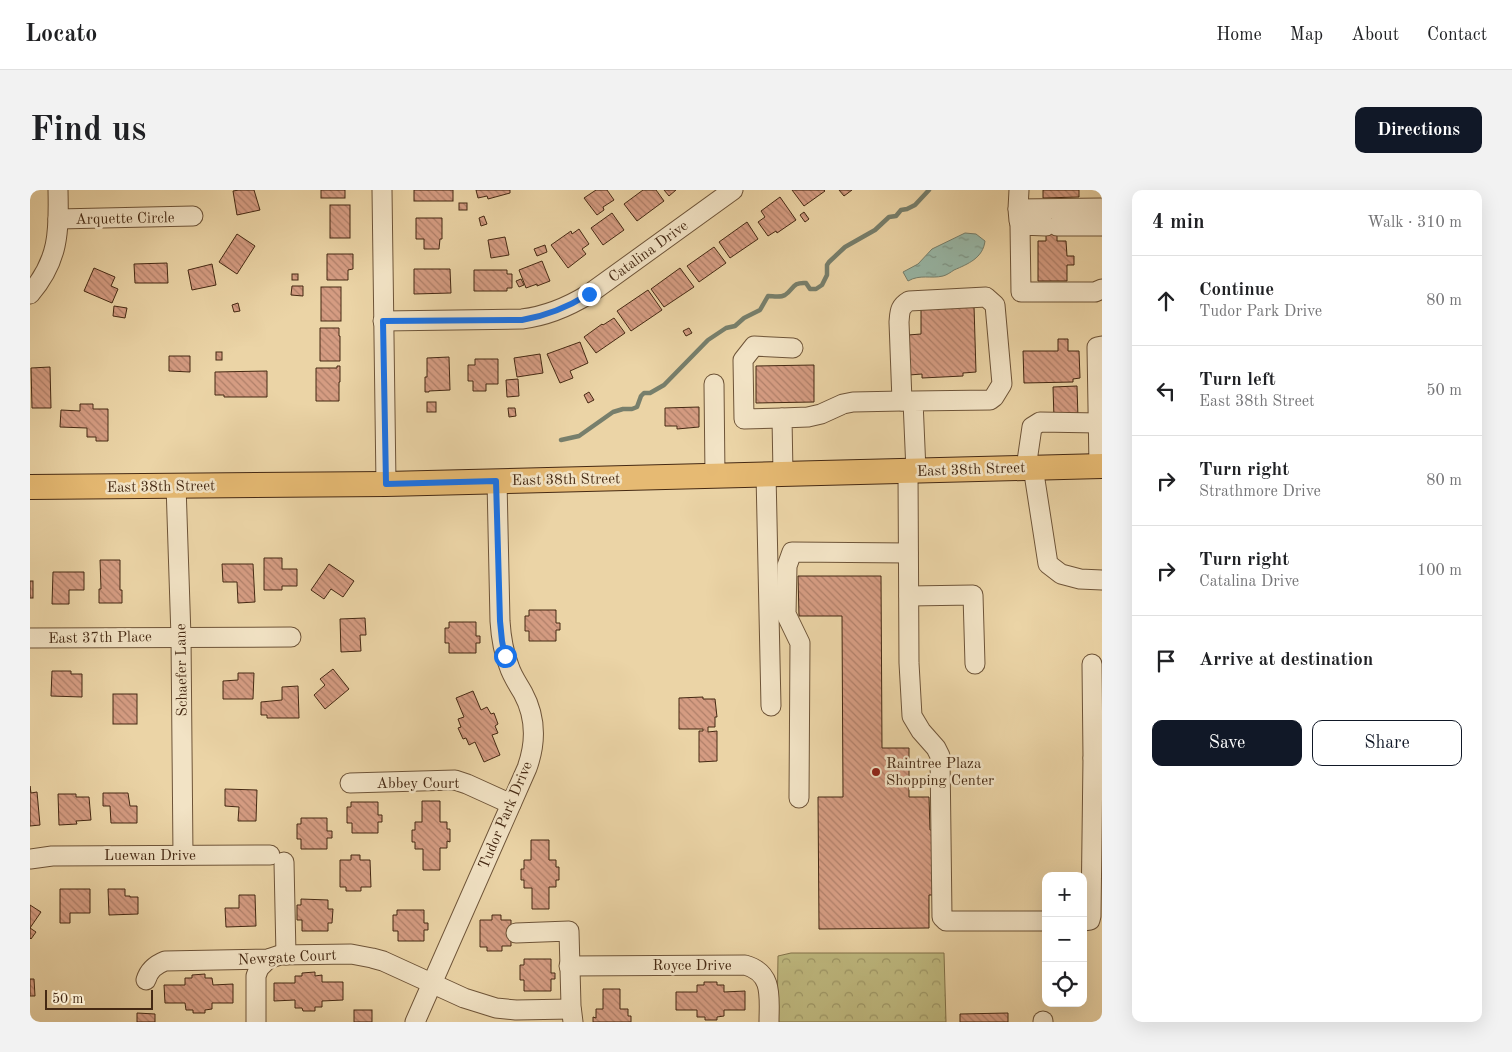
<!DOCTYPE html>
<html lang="en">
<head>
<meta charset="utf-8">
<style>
  :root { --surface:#fff; --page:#f2f2f2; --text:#202124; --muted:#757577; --line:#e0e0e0; --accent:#111827 }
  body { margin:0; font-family:"Old Standard TT",serif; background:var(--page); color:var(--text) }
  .controls { position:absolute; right:15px; bottom:15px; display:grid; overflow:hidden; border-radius:10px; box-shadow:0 5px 20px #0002 }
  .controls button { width:45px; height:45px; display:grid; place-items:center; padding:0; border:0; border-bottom:1px solid var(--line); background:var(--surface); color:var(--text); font:25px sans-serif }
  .scale { position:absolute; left:15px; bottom:12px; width:108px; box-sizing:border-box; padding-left:5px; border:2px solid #452913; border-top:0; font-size:14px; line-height:18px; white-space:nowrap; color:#452913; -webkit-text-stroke:4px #f2e3c5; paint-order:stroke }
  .stop { position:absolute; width:15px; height:15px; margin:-11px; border:4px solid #1a73e8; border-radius:50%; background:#fff }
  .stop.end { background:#1a73e8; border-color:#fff; box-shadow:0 1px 5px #0008 }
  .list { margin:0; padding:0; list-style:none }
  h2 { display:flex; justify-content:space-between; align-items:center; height:65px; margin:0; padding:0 20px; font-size:21px }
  h2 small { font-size:16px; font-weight:400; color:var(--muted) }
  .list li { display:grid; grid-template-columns:32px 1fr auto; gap:15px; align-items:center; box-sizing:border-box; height:90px; padding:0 20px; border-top:1px solid var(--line) }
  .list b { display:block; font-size:19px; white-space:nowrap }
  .list p { margin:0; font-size:16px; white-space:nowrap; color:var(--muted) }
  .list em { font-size:16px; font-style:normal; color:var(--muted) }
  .actions { display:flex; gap:10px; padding:15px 20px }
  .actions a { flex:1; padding:11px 0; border:1px solid var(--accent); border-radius:10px; text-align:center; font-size:18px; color:var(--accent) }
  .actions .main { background:var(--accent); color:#fff }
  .icon { flex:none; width:28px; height:28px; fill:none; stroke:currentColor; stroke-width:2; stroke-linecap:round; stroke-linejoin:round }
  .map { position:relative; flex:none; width:1072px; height:832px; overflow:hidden; border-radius:10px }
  header { display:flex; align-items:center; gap:30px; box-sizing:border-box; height:70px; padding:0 25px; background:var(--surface); border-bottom:1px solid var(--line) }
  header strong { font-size:24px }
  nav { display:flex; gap:28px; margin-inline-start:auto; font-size:18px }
  .intro { display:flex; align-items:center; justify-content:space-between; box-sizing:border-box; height:120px; padding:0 30px }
  h1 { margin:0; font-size:35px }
  .button { padding:12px 22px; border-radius:10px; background:var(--accent); color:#fff; font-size:18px; font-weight:700 }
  main { display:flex; gap:30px; padding:0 30px }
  aside { flex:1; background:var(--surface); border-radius:10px; box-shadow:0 5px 20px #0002 }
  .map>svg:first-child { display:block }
</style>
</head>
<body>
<header>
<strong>Locato</strong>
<nav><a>Home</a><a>Map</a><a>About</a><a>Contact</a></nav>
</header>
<div class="intro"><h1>Find us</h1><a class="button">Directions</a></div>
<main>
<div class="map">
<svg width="1072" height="832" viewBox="0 0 1072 832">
  <defs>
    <pattern id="forest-crowns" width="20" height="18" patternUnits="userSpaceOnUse" patternTransform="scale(1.25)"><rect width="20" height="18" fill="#c0bb81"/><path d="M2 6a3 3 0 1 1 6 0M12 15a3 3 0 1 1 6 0" fill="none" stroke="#9e9868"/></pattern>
    <pattern id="water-ripples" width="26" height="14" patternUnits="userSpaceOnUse" patternTransform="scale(1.25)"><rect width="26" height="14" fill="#98b8a8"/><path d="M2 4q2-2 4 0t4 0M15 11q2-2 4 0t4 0" fill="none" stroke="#7e9688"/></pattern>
    <pattern id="building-back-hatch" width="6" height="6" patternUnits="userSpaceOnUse" patternTransform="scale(1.25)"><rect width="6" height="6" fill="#d59c82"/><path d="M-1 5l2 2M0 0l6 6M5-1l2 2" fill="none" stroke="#af7f69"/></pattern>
  </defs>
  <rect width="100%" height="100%" fill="#ebd4a6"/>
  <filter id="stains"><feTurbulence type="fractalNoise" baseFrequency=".004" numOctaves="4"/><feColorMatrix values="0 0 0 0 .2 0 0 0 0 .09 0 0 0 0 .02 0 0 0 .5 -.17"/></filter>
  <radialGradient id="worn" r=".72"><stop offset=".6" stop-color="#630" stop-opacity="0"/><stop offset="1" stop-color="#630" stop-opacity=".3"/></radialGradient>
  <!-- forest -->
  <path fill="url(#forest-crowns)" stroke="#82724a" d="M761 763H914L916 832H747L748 766Z"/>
  <!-- water -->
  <path fill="url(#water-ripples)" stroke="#777f6c" d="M935 43 946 44 955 51C953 68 938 74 924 80 921 82 917 85 913 86 901 89 890 84 878 91L873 82 888 74 902 59Z"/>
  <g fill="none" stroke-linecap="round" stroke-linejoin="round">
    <!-- stream -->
    <path stroke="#777f6c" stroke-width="4.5" d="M531 250 549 246 583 222 593 219H602L607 217 611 206 614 203H620L634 195 678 150 696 138 705 136 714 128 730 120 738 106C743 106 750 108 755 105 764 99 762 92 776 93L780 99H786L792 95 797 85V75L799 72 815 57 845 40 859 27 866 26 871 20 877 19 885 15 899 0"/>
  </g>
  <!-- building -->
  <g fill="url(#building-back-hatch)" stroke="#452913">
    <path d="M209 0H224L230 20 207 25 203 1Z"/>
    <rect x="291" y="0" width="24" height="8"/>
    <rect x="384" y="0" width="39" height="11"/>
    <path d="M446 0H480V3L458 9 457 6 448 8Z"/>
    <path d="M566 0H577L584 10 573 17 574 20 567 25 554 8Z"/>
    <path d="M613 0H626L634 11 607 31 594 14Z"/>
    <path d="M634 0H646L639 6Z"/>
    <path d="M762 0H794L795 1 774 16Z"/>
    <path d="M809 0H822L814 6Z"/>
    <path d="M1013 0H1049V7L1013 8Z"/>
    <path d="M750 7 766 30 747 43 746 41 738 46 728 32 735 27 731 21Z"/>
    <rect x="429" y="13" width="8" height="7"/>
    <rect x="300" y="15" width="20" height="33"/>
    <path d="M774 22 779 29 775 32 770 25Z"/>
    <path d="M582 23 594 40 573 55 561 38Z"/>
    <path d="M454 26 457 34 451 36 449 28Z"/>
    <path d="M1016 27H1027V51H1036L1037 66H1044V75H1037V91H1008V51H1016Z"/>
    <path d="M386 28H412V49H410L409 59H394V49H386Z"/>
    <path d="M717 32 728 49 700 68 689 52Z"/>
    <path d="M549 39 559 54 552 59 556 64 538 78 521 55 541 41 542 44Z"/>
    <path d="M207 44 225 56 207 84 189 72Z"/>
    <path d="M475 47 479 65 461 68 458 50Z"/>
    <path d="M515 55 517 62 507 66 504 59Z"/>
    <path d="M684 57 696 73 669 92 657 76Z"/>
    <path d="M297 64H323V79L318 80V90H297Z"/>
    <path d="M512 71 520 91 507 96V94L496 98 489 80Z"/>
    <path d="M137 73 138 93H105L104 74Z"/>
    <path d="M182 74 186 95 162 100 158 80Z"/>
    <path d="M64 78 85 87 81 96 88 99 82 113 54 101Z"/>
    <path d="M650 78 664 97 634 117 621 99Z"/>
    <path d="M384 79H420L421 103 384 104Z"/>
    <path d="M444 80H477V84H482V98H477V101H444Z"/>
    <rect x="262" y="84" width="6" height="6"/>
    <path d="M491 89 494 95 489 97 486 91Z"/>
    <path d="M262 96H273V106L261 105Z"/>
    <rect x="291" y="97" width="20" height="34"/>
    <path d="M618 100 632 120 601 141 587 121Z"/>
    <path d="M208 113 210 121 204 122 202 115Z"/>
    <path d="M84 116 97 118 95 128 83 126Z"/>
    <path d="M944 116 946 182 933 183V186L892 188V184L879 185 878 145 891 144V118Z"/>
    <path d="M584 128 595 143 566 163 554 147 572 134 573 135Z"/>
    <path d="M290 138H309V146H310V171H290Z"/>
    <path d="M659 138 662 143 656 146 653 141Z"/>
    <path d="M1028 149H1038V161H1049L1050 188 1043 189V192L994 193 993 161H1028Z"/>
    <path d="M550 152 558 173 540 181 543 188 530 193 517 164Z"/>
    <rect x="186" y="162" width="6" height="8"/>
    <path d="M510 164 513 183 487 187 484 168Z"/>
    <path d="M139 166H160V182L139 181Z"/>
    <path d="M419 167 420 200 399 201V202H395V187H397V168Z"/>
    <path d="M445 169H468V194H456V201H443V191H438V175H445Z"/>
    <path d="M784 175V212L726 213V176Z"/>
    <path d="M307 176H310V192H309V211H286V178H307Z"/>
    <path d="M20 177 21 218H2L1 178Z"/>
    <path d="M237 181V207H194V205H185V182Z"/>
    <path d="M488 189 489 206 477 207 476 190Z"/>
    <path d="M1047 196 1048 228 1024 229 1023 197Z"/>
    <path d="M559 202 564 210 558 213 554 205Z"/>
    <rect x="397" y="212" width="9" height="10"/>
    <path d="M50 214H63V219H78V251H66V247H57V238L30 237 31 220 50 221Z"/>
    <path d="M669 217V237L647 239V236H635V218Z"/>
    <path d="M478 218H485L486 226 479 227Z"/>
    <path d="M234 368H252V379H267V396H252V400H234Z"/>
    <path d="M70 370H90V400H92V413H69V399H71Z"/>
    <path d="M192 374H223L225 412 208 413 207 392H193Z"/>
    <path d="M299 374 324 391 313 407 301 399 294 409 281 400Z"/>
    <path d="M23 382H54V400H39V414H22Z"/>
    <path d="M768 386H851L852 558H879V607H899L900 640H909V705H899V738L789 739 788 607H813L812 426H769Z"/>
    <rect x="0" y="391" width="3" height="17"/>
    <path d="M499 420H526V433H530V440H526V451H499V441H495V426H499Z"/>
    <path d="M335 428 336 445H330L331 461 311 462 310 429Z"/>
    <path d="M419 432H446V446H450V453H446V463H419V453H415V438H419Z"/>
    <path d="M303 479 319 499 295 519 284 505 295 495 290 489Z"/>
    <path d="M22 481H41V484H52V507L21 506Z"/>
    <path d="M208 483H224L223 509H193V491L208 490Z"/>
    <path d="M268 496 269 528H237V525H231V512L252 510V497Z"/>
    <path d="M443 501 451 520 457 517 461 524 464 523 468 534 465 536 468 543 462 545 470 565 454 572 445 552 439 555 436 548 433 549 428 538 431 537 428 529 434 527 426 508Z"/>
    <rect x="83" y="504" width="24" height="30"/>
    <path d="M673 507V509H685L687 527H685V537H678V542L687 541V571L669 572V541H673V539H649V508Z"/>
    <path d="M0 596 1 603 7 602 10 635 0 636Z"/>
    <path d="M195 599 227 600 226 631H208L209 617 195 616Z"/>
    <path d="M73 603H98L100 616H107V633H81L80 616H73Z"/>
    <path d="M28 604H46V607H59L61 630 46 631 47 634 29 635Z"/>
    <path d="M392 611H410V632H417V639H420V652L417 651V658H410V680H393V659H385V652H382V640H385V632H392Z"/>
    <path d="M321 612H348V625H352V632H348V643H322V633H317V617H321Z"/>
    <path d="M271 628H297V641H302V648H297V659H271V649H267V634H271Z"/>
    <path d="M501 650H519V670H526V677H529V690H526V697H519V719H502V698H494V690H491V679H494V670H501Z"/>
    <path d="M321 665H330V670H340L341 697H331V701H316V697H310V670H321Z"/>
    <path d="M30 699H60V723H40V733H30Z"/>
    <path d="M78 699H95V706H100V707H108V724L79 725Z"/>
    <path d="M209 705H225L226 736 196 737 195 718H209Z"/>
    <path d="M271 709 298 710V719H303L302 733H298V741H272V730H267V715H271Z"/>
    <path d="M0 715 11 722 0 738 6 742 1 749 0 748Z"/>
    <path d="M367 720H394V733H398V740H394V751H368V741H363V725H367Z"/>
    <path d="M462 725H471V730H481V756H472V761H457V757H450V730H462Z"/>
    <path d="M494 769H521V783H525V789H521V801H494V790H490V775H494Z"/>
    <path d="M285 782V786L292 785V792H313V810L292 811V817H285V821H273L272 818H265V810L244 811V793H265V786H272V783Z"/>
    <path d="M175 784V788H182L183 795 203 794V813H182V819L175 820V823H163V820H156L155 813H135L134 795H155V788H162V785Z"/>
    <path d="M0 789H4L5 806H0Z"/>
    <path d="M674 792H687V795H694V802L715 801V820H694V826L687 827V830H675V827H667V820H646V802H667V795H674Z"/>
    <path d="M573 799H590V819H598V826H601V832H563V827L566 828V819H573Z"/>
    <rect x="324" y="820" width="18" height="12"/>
    <path d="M107 823 125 824V832H107Z"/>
    <path d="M978 823V832H930V824Z"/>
  </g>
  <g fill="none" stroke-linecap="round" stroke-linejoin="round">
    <defs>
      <g id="minor">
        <path d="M352 0 356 294"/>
        <path d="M988 19 1072 18"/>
        <path d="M28 29 163 26"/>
        <path d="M989 31 988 19 989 0"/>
        <path d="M1016 36 990 35 991 102H1065L1072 99"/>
        <path d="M1027 36H1072"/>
        <path d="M0 104C29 70 29 42 28 0"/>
        <path d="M353 131 492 129C516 126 538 117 559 104L703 0"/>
        <path d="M684 194 685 286"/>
        <path d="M883 211H872L869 132C870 122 869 117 879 111L956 107 965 115 972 194 964 207 960 210 883 211 886 281"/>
        <path d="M752 228 714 229 713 170 724 156 763 158"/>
        <path d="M1069 276 1067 157 1072 156"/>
        <path d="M1003 277 1018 374 1031 384 1050 389 1072 390"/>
        <path d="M996 278 1002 237 1010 232 1068 233"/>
        <path d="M878 281 879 473 882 526 891 541 906 558 910 566 912 727 916 731H1016"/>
        <path d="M736 284 741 516"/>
        <path d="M753 284 752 228 778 227 791 224 813 214 823 212 872 211"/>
        <path d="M146 295 151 447 153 665"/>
        <path d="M879 406 943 405 945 474"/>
        <path d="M0 448 261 447"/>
        <path d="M1062 474 1063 568"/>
        <path d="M320 593 425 590 437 594 481 614"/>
        <path d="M769 608 770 453 756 424 757 376 762 362 878 363"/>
        <path d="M0 669 22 666 240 665"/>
        <path d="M254 672 256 765"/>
        <path d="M1053 731 1060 730 1061 726 1063 568H1072"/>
        <path d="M486 743 539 741 541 816 543 832"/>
        <path d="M539 776 715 775C744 783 739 808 739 832"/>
        <path d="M116 790C119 780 125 775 135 771L238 769 250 765 321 764 342 768 353 771 434 808 466 818 486 820 541 819"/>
        <path d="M226 832V786L229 778 238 769"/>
        <path d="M385 832 497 578C506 553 506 527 493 503 488 494 482 486 479 476 473 461 471 447 470 431L467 291"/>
        <path d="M1013 832V831"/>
      </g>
      <path id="major" d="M0 297 356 294 1072 276"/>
    </defs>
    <!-- minor casing -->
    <use href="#minor" stroke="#6e5438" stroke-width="21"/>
    <!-- major casing -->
    <use href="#major" stroke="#452913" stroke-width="26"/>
    <!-- minor -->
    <use href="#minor" stroke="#f2e3c5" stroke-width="19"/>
    <!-- major -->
    <use href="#major" stroke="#e6ba73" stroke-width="24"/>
  </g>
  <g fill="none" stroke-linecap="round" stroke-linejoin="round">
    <!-- route -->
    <path stroke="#1a73e8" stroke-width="6" d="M475 466 472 451 470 431 466 291 356 294 353 131 492 130C516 126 538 117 559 104"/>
  </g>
  <!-- markers -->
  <circle fill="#8f2418" stroke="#f2e3c5" stroke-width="2" cx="846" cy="582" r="5"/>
  <g text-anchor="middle" stroke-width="5" stroke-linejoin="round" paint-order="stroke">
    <!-- street labels -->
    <g font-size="15" fill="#452913" stroke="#f2e3c5">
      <text transform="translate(95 28) rotate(-1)" y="5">Arquette Circle</text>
      <text transform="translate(618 61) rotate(-36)" y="5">Catalina Drive</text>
      <text transform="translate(941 279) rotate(-2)" y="5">East 38th Street</text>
      <text transform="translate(536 289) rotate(-1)" y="5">East 38th Street</text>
      <text transform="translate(131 296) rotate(-1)" y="5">East 38th Street</text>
      <text transform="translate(70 447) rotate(-1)" y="5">East 37th Place</text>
      <text transform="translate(151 480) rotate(-91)" y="5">Schaefer Lane</text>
      <text x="388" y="598">Abbey Court</text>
      <text transform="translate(475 625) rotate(-67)" y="5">Tudor Park Drive</text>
      <text x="120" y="670">Luewan Drive</text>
      <text transform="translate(257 767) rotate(-3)" y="5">Newgate Court</text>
      <text x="662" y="780">Royce Drive</text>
    </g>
    <!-- poi labels -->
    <g font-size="15" fill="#452913" stroke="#f2e3c5" text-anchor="start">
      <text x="856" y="578">Raintree Plaza<tspan x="856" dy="17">Shopping Center</tspan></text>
    </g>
  </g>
  <rect width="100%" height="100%" filter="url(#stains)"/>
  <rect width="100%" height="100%" fill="url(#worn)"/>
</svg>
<div class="controls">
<button>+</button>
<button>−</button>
<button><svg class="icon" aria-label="locate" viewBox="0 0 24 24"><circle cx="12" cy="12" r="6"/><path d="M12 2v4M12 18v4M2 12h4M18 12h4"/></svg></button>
</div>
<div class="scale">50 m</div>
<div class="stop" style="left:475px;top:466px"></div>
<div class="stop end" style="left:559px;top:104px"></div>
</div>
<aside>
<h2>4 min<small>Walk · 310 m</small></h2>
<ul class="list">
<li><svg class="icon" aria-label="ahead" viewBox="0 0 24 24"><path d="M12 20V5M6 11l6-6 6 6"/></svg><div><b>Continue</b><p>Tudor Park Drive</p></div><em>80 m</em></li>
<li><svg class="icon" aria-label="left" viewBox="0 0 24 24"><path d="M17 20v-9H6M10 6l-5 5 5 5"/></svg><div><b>Turn left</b><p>East 38th Street</p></div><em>50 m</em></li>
<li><svg class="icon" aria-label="right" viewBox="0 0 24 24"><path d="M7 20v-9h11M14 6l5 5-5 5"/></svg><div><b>Turn right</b><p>Strathmore Drive</p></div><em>80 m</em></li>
<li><svg class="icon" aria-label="right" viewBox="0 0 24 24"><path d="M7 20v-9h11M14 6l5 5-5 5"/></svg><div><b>Turn right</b><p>Catalina Drive</p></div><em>100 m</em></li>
<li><svg class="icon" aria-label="arrive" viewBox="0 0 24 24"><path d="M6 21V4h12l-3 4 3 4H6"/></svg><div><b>Arrive at destination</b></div></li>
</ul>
<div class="actions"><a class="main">Save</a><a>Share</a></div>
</aside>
</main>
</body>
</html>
